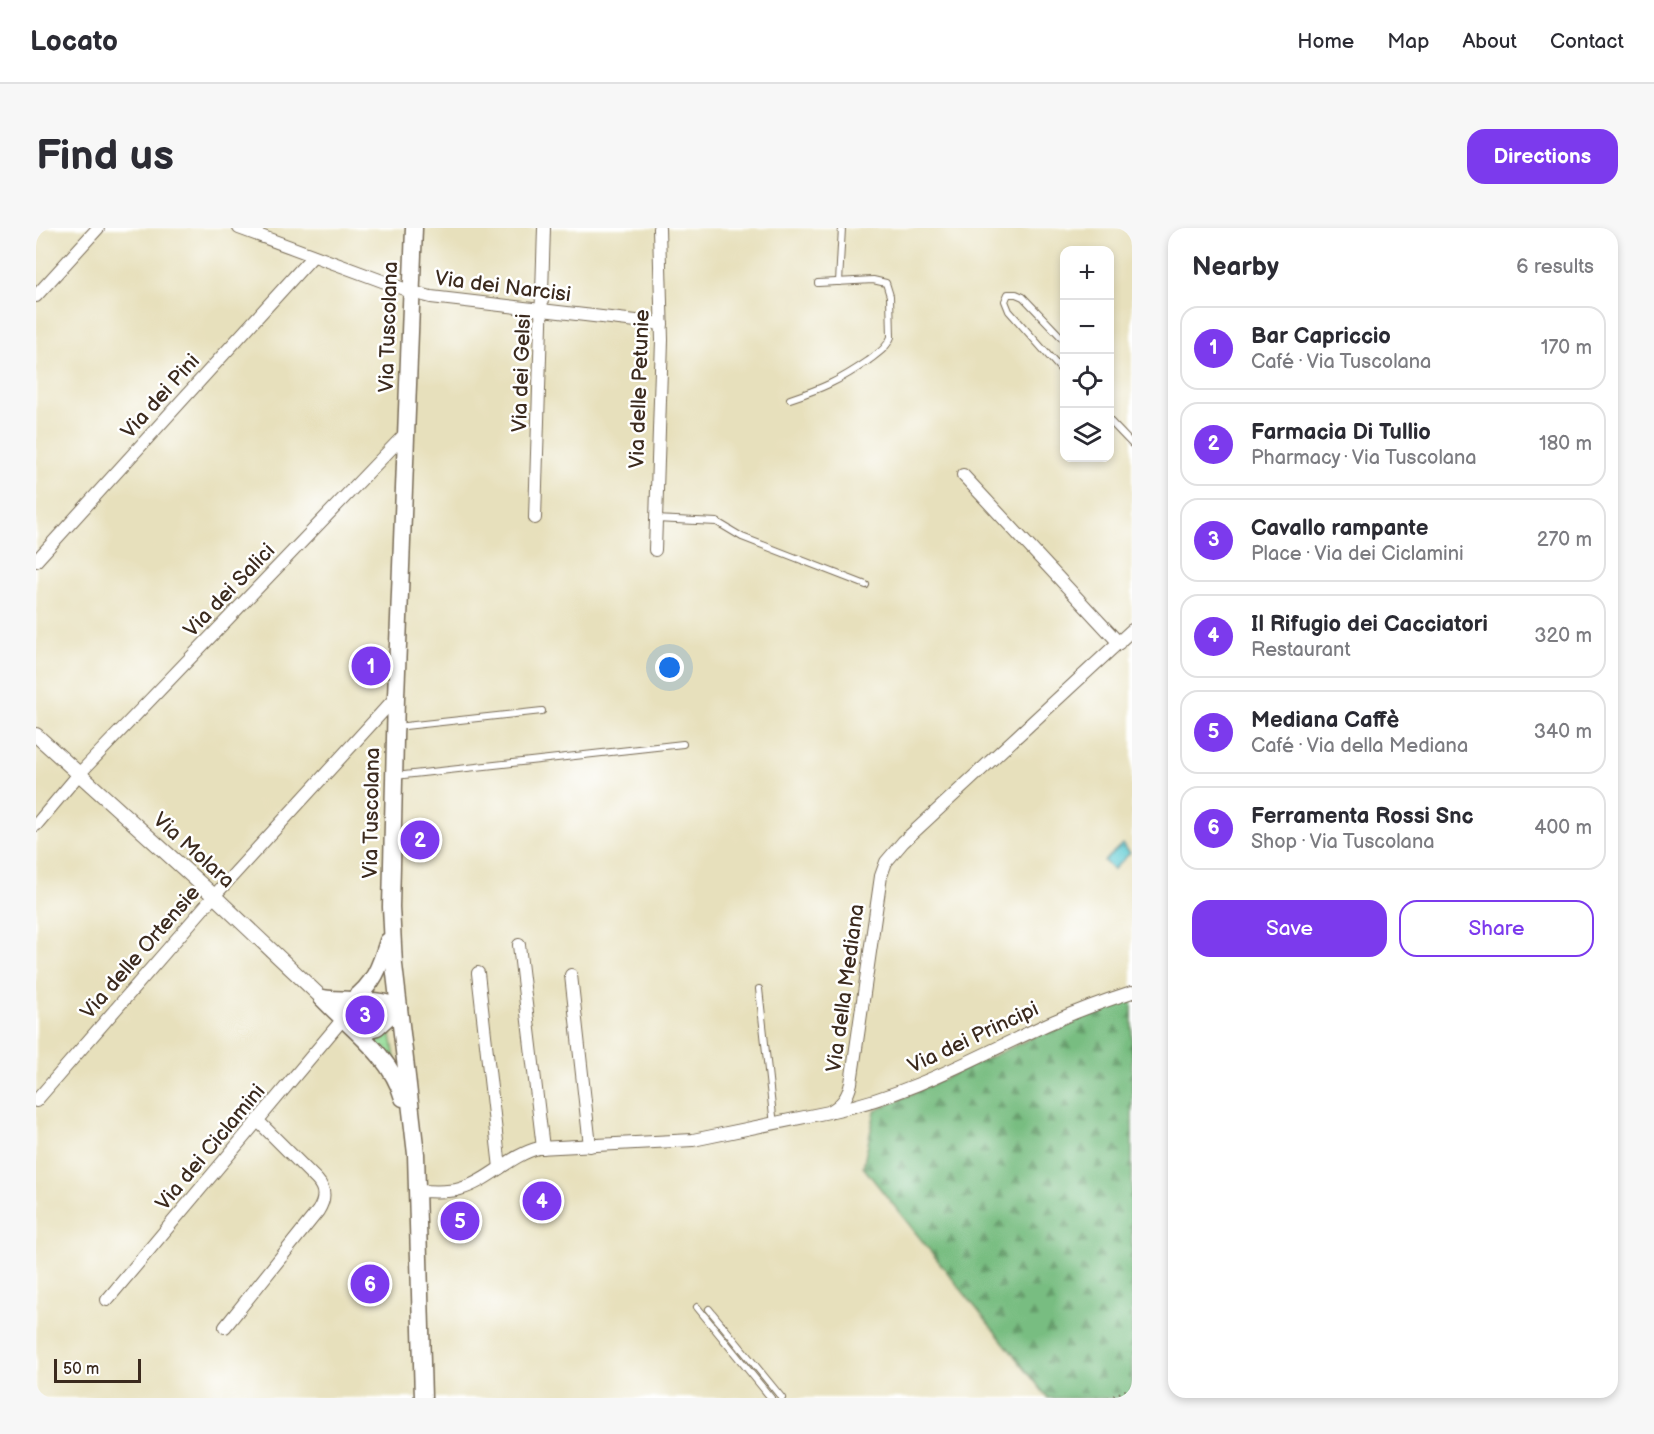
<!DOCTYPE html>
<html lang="en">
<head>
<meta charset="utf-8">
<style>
  :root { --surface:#fff; --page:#f7f7f7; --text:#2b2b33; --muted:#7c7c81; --line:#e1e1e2; --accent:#7c3aed }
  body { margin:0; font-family:"Balsamiq Sans",sans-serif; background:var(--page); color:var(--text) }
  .controls { position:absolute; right:18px; top:18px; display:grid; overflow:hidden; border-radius:12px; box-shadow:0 3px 9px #0003 }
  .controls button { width:54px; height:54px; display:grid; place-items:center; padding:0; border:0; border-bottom:2px solid var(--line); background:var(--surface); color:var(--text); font:30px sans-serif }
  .scale { position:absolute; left:18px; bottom:15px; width:87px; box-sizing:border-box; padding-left:6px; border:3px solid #3b2a1e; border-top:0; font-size:16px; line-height:21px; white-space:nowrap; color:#3b2a1e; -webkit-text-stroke:4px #fff; paint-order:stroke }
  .you { position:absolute; left:634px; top:440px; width:21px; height:21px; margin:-15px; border:4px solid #fff; border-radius:50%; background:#1a73e8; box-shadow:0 0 0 9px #1a73e833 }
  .badge { display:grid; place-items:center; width:39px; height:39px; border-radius:50%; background:var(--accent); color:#fff; font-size:20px; font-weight:700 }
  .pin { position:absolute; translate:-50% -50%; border:3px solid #fff; box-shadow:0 2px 6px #0006 }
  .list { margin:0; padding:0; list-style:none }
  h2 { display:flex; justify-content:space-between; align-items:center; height:78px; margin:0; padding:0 24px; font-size:26px }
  h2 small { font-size:20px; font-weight:400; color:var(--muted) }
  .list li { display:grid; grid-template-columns:39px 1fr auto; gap:18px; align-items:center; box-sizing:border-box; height:84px; margin:0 12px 12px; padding:0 12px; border:2px solid var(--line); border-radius:18px }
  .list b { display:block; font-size:22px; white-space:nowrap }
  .list p { margin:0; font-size:20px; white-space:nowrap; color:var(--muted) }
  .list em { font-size:20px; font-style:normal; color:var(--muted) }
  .actions { display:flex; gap:12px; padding:18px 24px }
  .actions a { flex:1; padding:14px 0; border:2px solid var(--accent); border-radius:18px; text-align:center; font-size:21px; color:var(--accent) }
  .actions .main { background:var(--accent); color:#fff }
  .icon { flex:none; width:33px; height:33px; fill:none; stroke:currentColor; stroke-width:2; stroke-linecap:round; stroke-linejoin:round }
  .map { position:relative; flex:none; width:1096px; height:1170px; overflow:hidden; border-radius:18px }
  header { display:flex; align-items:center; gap:36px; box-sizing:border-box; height:84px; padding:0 30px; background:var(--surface); border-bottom:2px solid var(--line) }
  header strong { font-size:28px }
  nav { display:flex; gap:33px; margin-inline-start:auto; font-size:21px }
  .intro { display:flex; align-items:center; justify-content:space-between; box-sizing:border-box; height:144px; padding:0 36px }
  h1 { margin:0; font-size:42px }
  .button { padding:15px 27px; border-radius:18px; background:var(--accent); color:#fff; font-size:21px; font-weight:700 }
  main { display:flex; gap:36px; padding:0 36px }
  aside { flex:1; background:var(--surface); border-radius:18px; box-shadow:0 3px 9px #0003 }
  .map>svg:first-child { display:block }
</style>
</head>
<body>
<header>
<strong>Locato</strong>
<nav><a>Home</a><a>Map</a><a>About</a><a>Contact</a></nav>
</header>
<div class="intro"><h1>Find us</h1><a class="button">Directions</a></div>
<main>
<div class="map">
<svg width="1096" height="1170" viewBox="0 0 1096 1170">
  <defs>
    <pattern id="grass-dots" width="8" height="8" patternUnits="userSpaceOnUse" patternTransform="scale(1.5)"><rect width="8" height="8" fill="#96de99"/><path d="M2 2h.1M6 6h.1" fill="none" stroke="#82bf83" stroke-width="1.8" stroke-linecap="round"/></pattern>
    <pattern id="forest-firs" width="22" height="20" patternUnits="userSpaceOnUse" patternTransform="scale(1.5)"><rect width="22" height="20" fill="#78bd81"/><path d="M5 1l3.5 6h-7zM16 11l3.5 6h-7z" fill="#649a69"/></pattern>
    <pattern id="water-waves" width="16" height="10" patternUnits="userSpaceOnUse" patternTransform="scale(1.5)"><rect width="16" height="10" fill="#5dcad2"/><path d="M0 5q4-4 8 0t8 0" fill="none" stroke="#4ea4aa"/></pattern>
  </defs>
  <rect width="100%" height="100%" fill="#fff"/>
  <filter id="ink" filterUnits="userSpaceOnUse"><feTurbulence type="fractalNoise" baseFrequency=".0167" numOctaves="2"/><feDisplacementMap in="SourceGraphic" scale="12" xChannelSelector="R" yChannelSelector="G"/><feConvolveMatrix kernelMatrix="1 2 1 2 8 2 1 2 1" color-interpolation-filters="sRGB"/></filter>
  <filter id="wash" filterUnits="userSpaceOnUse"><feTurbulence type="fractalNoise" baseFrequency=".008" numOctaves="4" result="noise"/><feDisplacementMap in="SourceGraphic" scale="24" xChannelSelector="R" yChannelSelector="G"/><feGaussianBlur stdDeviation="1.35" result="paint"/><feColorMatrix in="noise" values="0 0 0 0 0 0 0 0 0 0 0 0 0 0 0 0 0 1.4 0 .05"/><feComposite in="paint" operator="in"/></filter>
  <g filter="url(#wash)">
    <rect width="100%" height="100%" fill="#e7e0bc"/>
    <!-- grass -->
    <g fill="url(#grass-dots)" stroke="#68845c" stroke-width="1.5">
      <path d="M318 777 350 782 332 797 320 796 312 786Z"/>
      <path d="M353 795 360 836 332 809Z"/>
    </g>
    <!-- forest -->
    <path fill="url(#forest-firs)" stroke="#5a7450" stroke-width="1.5" d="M1096 763V1170H1012L827 939 839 883Z"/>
    <!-- water -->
    <path fill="url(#water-waves)" stroke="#4c7a78" stroke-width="1.5" d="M1086 616 1094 625 1077 642 1068 633Z"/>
  </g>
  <g filter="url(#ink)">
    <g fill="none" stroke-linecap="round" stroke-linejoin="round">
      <defs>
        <g id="service">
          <path d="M803 54 806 0"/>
          <path d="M1028 112 987 69 980 66H972L969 73 973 83 1028 145"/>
          <path d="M754 171C787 160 803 153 832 133 841 126 851 120 855 109L854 68 850 55 837 52 782 55"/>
          <path d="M1074 193 1096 216"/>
          <path d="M619 291 681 294 706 309 830 357"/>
          <path d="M360 499 506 483"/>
          <path d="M359 548 647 516"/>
          <path d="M723 761 738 897"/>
          <path d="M661 1079 735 1170"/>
          <path d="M673 1081 746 1170"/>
        </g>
        <g id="minor">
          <path d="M203 0 376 64 395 69 626 96"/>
          <path d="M0 68 62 0"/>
          <path d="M927 247 1083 415"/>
          <path d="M499 290 508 0"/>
          <path d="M619 322 626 112 623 0"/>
          <path d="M0 333 277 28"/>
          <path d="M0 597 43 546 371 204"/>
          <path d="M483 717 507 920"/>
          <path d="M442 745 464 940"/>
          <path d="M535 747 554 918"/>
          <path d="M0 873 178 668 360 469"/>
          <path d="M797 883C875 867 943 827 1014 795 1041 783 1068 773 1096 764"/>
          <path d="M382 963C396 963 411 965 424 961 453 953 474 927 503 920L657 912 793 884C806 877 812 869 815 855L845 648 850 634 867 614 1096 402"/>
          <path d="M71 1072 306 792 309 783 316 772"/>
          <path d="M189 1099 282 983C289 972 290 962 281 952L222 893"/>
        </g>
        <path id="tertiary" d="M0 507 178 668 286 770"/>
        <g id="secondary">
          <path d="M378 0 360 469 355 679 358 737 380 926 387 1170"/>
          <path d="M286 770C315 801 355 827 367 870"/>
          <path d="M286 770C312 774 338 769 363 779"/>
          <path d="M316 772C338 757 344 738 352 713"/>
          <path d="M322 804 341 799 363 779"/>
        </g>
      </defs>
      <!-- service casing -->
      <use href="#service" stroke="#776a55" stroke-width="8"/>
      <!-- minor casing -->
      <use href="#minor" stroke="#776a55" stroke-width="14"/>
      <!-- tertiary casing -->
      <use href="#tertiary" stroke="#776a55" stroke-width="16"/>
      <!-- secondary casing -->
      <use href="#secondary" stroke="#776a55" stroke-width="19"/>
      <!-- path -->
      <path stroke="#776a55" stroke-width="2" stroke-dasharray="1.5 4.5" stroke-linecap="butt" d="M1072 1170 1096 1159"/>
      <!-- service -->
      <use href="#service" stroke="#fff" stroke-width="6"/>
      <!-- minor -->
      <use href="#minor" stroke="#fff" stroke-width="12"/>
      <!-- tertiary -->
      <use href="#tertiary" stroke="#fff" stroke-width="14"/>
      <!-- secondary -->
      <use href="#secondary" stroke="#fff" stroke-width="16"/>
    </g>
  </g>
  <g text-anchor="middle" stroke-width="5" stroke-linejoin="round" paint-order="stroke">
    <!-- street labels -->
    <g font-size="21" fill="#3b2a1e" stroke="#fff">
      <text transform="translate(467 58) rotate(7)" y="7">Via dei Narcisi</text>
      <text transform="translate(352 99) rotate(-88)" y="7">Via Tuscolana</text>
      <text transform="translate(485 145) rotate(-88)" y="7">Via dei Gelsi</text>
      <text transform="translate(603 161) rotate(-88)" y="7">Via delle Petunie</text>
      <text transform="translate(124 168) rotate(-48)" y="7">Via dei Pini</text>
      <text transform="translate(193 362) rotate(-46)" y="7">Via dei Salici</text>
      <text transform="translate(335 585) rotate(-89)" y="7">Via Tuscolana</text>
      <text transform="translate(158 622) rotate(42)" y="7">Via Molara</text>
      <text transform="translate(104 724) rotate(-49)" y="7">Via delle Ortensie</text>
      <text transform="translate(809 760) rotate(-82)" y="7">Via della Mediana</text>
      <text transform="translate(937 809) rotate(-25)" y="7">Via dei Principi</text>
      <text transform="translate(174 919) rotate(-50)" y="7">Via dei Ciclamini</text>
    </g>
  </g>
</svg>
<div class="controls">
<button>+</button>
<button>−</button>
<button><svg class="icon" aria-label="locate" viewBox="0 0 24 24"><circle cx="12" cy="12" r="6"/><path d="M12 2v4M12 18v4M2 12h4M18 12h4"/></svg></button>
<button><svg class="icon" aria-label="layers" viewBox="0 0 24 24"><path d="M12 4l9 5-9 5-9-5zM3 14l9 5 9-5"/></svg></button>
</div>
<div class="scale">50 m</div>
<div class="you"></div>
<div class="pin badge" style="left:335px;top:438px">1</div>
<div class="pin badge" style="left:384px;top:612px">2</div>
<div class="pin badge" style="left:329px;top:787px">3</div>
<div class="pin badge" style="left:506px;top:973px">4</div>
<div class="pin badge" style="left:424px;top:993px">5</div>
<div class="pin badge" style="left:334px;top:1056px">6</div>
</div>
<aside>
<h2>Nearby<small>6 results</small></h2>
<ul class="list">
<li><span class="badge">1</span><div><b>Bar Capriccio</b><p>Café · Via Tuscolana</p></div><em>170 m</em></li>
<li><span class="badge">2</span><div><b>Farmacia Di Tullio</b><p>Pharmacy · Via Tuscolana</p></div><em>180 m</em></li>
<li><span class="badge">3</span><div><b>Cavallo rampante</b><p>Place · Via dei Ciclamini</p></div><em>270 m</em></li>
<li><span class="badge">4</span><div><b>Il Rifugio dei Cacciatori</b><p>Restaurant</p></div><em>320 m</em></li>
<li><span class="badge">5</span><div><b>Mediana Caffè</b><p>Café · Via della Mediana</p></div><em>340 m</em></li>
<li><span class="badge">6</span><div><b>Ferramenta Rossi Snc</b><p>Shop · Via Tuscolana</p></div><em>400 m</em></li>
</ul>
<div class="actions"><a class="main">Save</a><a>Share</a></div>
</aside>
</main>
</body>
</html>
